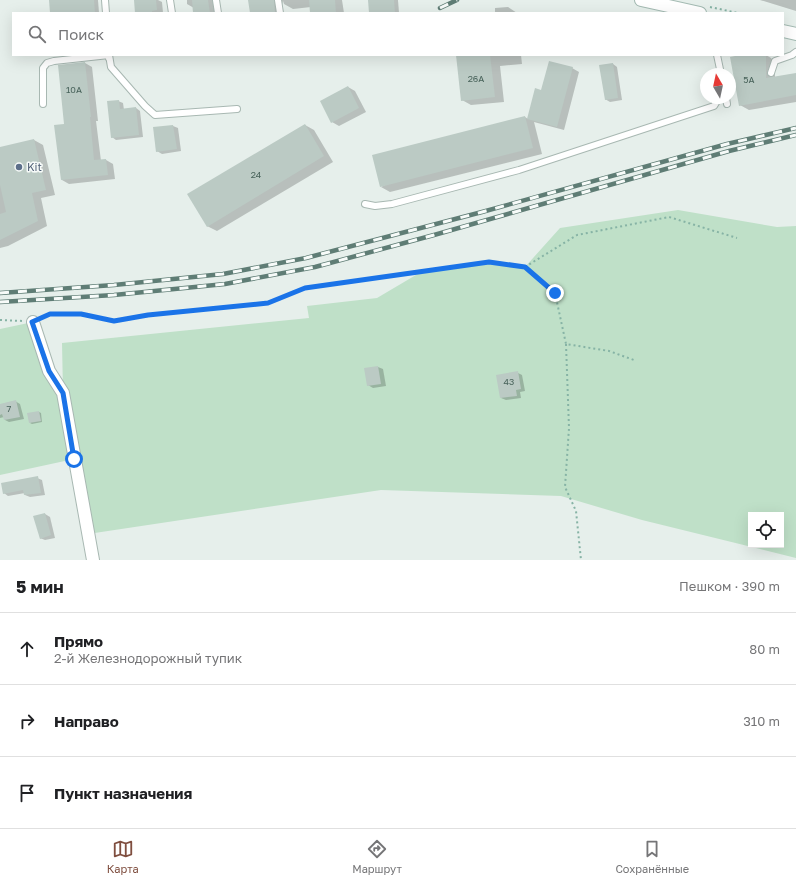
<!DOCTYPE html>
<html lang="ru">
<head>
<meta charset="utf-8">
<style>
  :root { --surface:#fff; --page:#f6f6f6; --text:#202124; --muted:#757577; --line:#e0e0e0; --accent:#7f4e3f }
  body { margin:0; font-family:"Golos Text",sans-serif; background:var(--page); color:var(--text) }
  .controls { position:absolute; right:12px; bottom:12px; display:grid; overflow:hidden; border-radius:0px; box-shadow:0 4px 16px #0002 }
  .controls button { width:36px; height:36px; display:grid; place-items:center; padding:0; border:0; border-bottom:1px solid var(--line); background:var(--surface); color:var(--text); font:20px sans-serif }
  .compass { position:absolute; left:700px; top:68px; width:36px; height:36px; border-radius:50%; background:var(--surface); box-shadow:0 4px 16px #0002; rotate:351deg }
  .stop { position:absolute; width:12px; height:12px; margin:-9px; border:3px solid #1a73e8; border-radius:50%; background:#fff }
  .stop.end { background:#1a73e8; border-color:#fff; box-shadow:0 1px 4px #0008 }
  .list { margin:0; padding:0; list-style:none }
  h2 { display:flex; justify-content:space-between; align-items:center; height:52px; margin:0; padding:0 16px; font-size:17px }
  h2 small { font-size:13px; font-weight:400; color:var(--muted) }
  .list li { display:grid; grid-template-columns:26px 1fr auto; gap:12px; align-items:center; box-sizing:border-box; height:72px; padding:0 16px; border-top:1px solid var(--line) }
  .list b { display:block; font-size:15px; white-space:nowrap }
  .list p { margin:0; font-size:13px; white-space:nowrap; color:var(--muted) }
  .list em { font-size:13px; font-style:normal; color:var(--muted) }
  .icon { flex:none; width:22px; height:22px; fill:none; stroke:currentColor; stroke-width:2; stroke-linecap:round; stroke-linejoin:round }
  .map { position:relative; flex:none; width:796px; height:560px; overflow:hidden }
  .search { position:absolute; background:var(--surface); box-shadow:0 4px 16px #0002; left:12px; right:12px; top:12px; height:44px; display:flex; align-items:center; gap:10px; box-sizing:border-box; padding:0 14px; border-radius:0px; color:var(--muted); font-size:15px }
  .sheet { height:268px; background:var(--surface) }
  nav { display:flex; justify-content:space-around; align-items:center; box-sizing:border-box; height:56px; border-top:1px solid var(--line); background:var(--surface); font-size:11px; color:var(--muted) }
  nav a { display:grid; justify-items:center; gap:2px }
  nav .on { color:var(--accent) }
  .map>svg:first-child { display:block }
</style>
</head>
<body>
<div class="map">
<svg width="796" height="560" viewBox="0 0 796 560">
  <rect width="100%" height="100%" fill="#e6efeb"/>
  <!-- green -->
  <path fill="#bfe0c8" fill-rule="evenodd" d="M678 210 777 227 796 226V558L642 520 561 496 381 490 88 534 74 459 0 475V329L33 322 63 392 62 343 309 318 307 306 377 298 421 272 489 262 525 267 560 228ZM751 515H781V545H751Z"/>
  <!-- shadow -->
  <g fill="#0003">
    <path d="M50 0H98L99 13H51Z"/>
    <path d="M135 0H158L162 2 163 13H136Z"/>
    <path d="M187 0H214L216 13H194V8L187 4Z"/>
    <path d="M249 0H342L344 13H311V7L293 9 284 4 283 1 282 5 283 13H251Z"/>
    <path d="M369 0H398L399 13H370Z"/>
    <path d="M760 0H796V11Z"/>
    <path d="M508 7 517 13H495V8Z"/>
    <path d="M146 55H159L148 56Z"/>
    <path d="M457 55H521L522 64 500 66 504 102 471 105 462 100Z"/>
    <path d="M746 55H766L771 58 775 63V78L796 74V102L749 110 740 105Z"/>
    <path d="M85 63 92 67 98 121H96L101 161 106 160 113 164 115 179 69 184 62 180 65 125Z"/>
    <path d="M613 64 617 67 622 100 610 102 605 99Z"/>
    <path d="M572 68 579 72 564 130 534 122 542 154 390 192 381 187 525 117 528 119 542 91Z"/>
    <path d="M348 87 355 91 366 112 339 126 332 122Z"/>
    <path d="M118 101 123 103 124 110 136 108 140 111 143 137 116 140 112 137Z"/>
    <path d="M305 125 314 130 333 162 217 231 207 226Z"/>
    <path d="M173 126 178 128 181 151 162 154 157 151 154 128Z"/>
    <path d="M34 140 43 145 55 195 41 198 47 226 8 246 0 248V148Z"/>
    <path d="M378 367 383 369 386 386 373 388 368 385 366 369Z"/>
    <path d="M518 373 522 375 525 391 520 392 521 398 506 400 501 398Z"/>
    <path d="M15 401 20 404 24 419 9 422 5 420 4 417 0 418V405Z"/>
    <path d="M39 412 41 413 42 422 32 424 30 423Z"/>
    <path d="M37 478 42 480 45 495 30 497 25 495V493L8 496 4 493Z"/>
    <path d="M45 514 50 517 55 538 45 540 40 538Z"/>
  </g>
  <!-- building -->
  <g fill="#bbcac4">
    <path d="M49 0H94L95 13H50Z"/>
    <path d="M134 0H156L157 10 152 11V13H135Z"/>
    <path d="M192 0H208L210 13H193Z"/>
    <path d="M248 0H274L275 13H250Z"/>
    <path d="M309 0H335L336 13H310Z"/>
    <path d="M368 0H394L395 13H369Z"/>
    <path d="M456 55H490L495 97 461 101Z"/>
    <path d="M740 55H766V78L796 73V95L739 106 730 57Z"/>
    <path d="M549 61 573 67 557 127 527 119 535 88 541 90Z"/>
    <path d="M85 62 91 117H90L94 160 106 159 108 175 61 180 54 125 64 124 58 65Z"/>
    <path d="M613 63 618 98 605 100 599 65Z"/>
    <path d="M348 86 359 108 331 123 320 101Z"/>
    <path d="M119 100 120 109 136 107 139 135 111 138 107 101Z"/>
    <path d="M525 116 533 148 380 187 372 155Z"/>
    <path d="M305 124 324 156 207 227 187 194Z"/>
    <path d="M173 125 177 149 156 152 153 127Z"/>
    <path d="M34 139 46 190 32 193 38 221 0 240V214L6 212 0 185V147Z"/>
    <path d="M378 366 381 384 367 386 364 368Z"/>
    <path d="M518 371 521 389 516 390 517 396 500 398 496 375Z"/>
    <path d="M16 400 20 417 4 420 2 414 0 415V404Z"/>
    <path d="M39 411 41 421 29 423 27 413Z"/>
    <path d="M38 476 41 493 24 495 23 490 3 494 1 483Z"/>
    <path d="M45 513 51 535 40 539 33 516Z"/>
  </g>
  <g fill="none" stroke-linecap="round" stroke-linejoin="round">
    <defs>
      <g id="service">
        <path d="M105 0 106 13"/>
        <path d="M170 0 172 13"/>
        <path d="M216 0 218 13"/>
        <path d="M278 0 280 13"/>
        <path d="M109 55 111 67 145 106 155 115 237 109"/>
        <path d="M717 55 721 74"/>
        <path d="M771 73 775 61 792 55 796 52"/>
        <path d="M726 98 727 104"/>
        <path d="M43 104V68L47 63 54 61 109 55V58"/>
        <path d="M365 204 375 206 392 204 519 170 714 106 719 98"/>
      </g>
      <path id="minor" d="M33 322 49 371 63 393 93 560"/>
      <g id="secondary">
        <path d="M641 0 700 13"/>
        <path d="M783 31 796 34"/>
      </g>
    </defs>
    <!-- service casing -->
    <use href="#service" stroke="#a8b8b2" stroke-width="8"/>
    <!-- minor casing -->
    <use href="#minor" stroke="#a8b8b2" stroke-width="14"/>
    <!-- secondary casing -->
    <use href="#secondary" stroke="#a4bbb3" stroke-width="14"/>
    <!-- path -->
    <g stroke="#86b3a5" stroke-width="2" stroke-dasharray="2 3" stroke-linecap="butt">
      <path d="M710 7 738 13"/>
      <path d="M525 267 577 235 669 217 737 238"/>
      <path d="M42 317 50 314H81L114 321 148 315 268 303 305 288 489 262 525 267 555 293 566 344 609 351 634 360"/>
      <path d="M0 320 23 321"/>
      <path d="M566 344 569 428 565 487 576 511 581 560"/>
    </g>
    <!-- service -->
    <use href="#service" stroke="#fff" stroke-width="6"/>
    <!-- minor -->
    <use href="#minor" stroke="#fff" stroke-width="12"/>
    <!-- secondary -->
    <use href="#secondary" stroke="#fff" stroke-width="12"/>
    <defs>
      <g id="rail">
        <path d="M440 8 457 0"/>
        <path d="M0 293 114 285 223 274 306 258 482 212 727 144 796 128"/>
        <path d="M0 302 114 295 225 284 315 267 434 235 729 151 796 135"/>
      </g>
    </defs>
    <!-- rail casing -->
    <use href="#rail" stroke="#5f7d75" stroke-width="4.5"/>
    <!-- rail -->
    <use href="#rail" stroke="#f7fbf9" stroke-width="3" stroke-dasharray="9" stroke-linecap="butt"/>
  </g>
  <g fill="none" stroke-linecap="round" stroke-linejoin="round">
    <!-- route -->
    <path stroke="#1a73e8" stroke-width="5" d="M74 459 63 393 49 371 32 322 50 314H81L114 321 148 315 268 303 305 288 489 262 525 267 555 293"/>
  </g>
  <!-- markers -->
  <circle fill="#5c6f8a" stroke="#f7fbf9" stroke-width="1.5" cx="19" cy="167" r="4"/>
  <g text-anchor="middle" stroke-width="3" stroke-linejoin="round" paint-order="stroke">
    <!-- number labels -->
    <g font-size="9" fill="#4a645c">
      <text x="476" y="82">26А</text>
      <text x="749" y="83">5А</text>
      <text x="74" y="93">10А</text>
      <text x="256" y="178">24</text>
      <text x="509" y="385">43</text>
      <text x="9" y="412">7</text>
    </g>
    <!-- service labels -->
    <g font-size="11" fill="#4e5e75" stroke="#f7fbf9" text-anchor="start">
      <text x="27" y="171">Kit</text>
    </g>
  </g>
</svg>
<div class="controls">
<button><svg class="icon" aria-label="locate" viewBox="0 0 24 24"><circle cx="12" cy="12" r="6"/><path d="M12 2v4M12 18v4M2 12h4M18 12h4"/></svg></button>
</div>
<svg class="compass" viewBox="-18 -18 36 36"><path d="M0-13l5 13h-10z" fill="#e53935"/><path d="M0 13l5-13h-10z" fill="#757577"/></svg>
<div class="stop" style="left:74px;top:459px"></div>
<div class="stop end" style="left:555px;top:293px"></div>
<div class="search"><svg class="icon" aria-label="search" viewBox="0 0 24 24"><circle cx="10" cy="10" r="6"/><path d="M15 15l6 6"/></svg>Поиск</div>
</div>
<section class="sheet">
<h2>5 мин<small>Пешком · 390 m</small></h2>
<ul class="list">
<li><svg class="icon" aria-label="ahead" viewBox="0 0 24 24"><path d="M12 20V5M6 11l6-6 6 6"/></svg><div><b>Прямо</b><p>2-й Железнодорожный тупик</p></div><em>80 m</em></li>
<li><svg class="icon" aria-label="right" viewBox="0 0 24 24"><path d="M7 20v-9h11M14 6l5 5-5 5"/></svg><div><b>Направо</b></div><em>310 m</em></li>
<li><svg class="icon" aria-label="arrive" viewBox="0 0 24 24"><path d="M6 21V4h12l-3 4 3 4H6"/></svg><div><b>Пункт назначения</b></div></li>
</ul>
</section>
<nav>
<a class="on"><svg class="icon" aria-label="map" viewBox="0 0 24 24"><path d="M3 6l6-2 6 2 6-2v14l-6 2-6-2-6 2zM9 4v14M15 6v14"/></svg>Карта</a>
<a><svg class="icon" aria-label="directions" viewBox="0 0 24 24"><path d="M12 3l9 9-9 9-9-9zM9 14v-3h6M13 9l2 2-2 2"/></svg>Маршрут</a>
<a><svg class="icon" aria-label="saved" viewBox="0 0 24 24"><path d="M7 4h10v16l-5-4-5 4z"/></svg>Сохранённые</a>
</nav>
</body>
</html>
